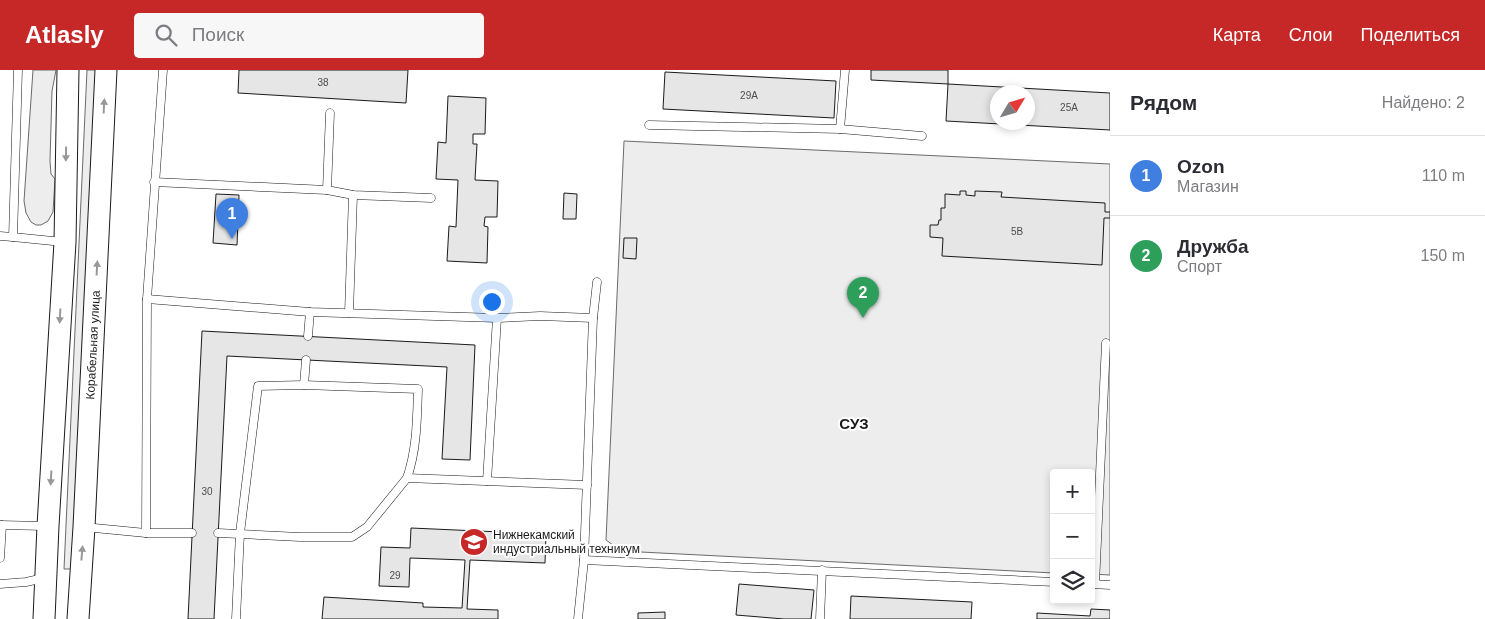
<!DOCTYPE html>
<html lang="ru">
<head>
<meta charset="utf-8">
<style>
  :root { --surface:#fff; --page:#f7f7f7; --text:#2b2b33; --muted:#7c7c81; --line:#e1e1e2; --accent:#c62828 }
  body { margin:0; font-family:Arial,sans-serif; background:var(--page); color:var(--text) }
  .controls { position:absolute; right:15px; bottom:15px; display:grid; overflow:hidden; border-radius:5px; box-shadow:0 2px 8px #0003 }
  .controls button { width:45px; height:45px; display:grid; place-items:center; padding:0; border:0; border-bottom:1px solid var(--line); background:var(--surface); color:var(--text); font:25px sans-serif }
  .compass { position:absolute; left:990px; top:15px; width:45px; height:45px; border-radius:50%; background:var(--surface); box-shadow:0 2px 8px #0003; rotate:52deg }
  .you { position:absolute; left:491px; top:231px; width:18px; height:18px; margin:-12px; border:4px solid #fff; border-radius:50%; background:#1a73e8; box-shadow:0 0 0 8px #1a73e833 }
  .badge { display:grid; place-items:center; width:32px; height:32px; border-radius:50%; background:var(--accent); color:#fff; font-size:16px; font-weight:700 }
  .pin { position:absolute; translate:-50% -41px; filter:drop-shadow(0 1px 2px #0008) }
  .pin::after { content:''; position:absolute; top:26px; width:18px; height:15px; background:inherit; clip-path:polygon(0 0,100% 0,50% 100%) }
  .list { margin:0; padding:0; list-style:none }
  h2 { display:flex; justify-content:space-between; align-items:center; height:65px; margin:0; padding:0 20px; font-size:21px }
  h2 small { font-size:16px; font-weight:400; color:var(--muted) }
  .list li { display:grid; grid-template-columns:32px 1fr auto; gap:15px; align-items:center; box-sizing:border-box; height:80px; padding:0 20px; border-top:1px solid var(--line) }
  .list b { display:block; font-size:19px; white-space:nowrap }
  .list p { margin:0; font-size:16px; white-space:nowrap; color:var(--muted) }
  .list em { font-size:16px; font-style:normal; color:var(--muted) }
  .icon { flex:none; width:28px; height:28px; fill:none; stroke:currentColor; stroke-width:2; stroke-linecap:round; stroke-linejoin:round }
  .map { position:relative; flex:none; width:1110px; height:549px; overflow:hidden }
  header { display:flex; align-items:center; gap:30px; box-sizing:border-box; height:70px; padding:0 25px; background:var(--accent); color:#fff }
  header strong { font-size:24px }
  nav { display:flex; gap:28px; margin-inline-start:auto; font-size:18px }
  .search { width:350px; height:45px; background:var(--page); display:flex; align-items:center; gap:12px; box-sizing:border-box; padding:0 18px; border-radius:5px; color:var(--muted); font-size:19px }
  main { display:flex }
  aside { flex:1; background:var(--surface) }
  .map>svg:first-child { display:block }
</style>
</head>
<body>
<header>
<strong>Atlasly</strong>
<div class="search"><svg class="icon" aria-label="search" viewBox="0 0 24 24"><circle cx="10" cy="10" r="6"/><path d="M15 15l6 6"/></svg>Поиск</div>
<nav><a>Карта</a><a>Слои</a><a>Поделиться</a></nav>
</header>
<main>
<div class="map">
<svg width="1110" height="549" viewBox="0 0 1110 549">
  <rect width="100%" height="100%" fill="#fff"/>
  <!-- built -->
  <g fill="#ededed" stroke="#6a6a6a">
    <path d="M33 0H56L52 21 50 91 51 104 55 109 53 142 48 151 41 155H36L31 152 26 143 24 131Z"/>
    <path d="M87 0H96L73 499H64Z"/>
    <path d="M624 71 1110 94V505L1091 504V403H1054V503L621 481 606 470Z"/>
  </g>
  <!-- building -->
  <g fill="#e6e6e6" stroke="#1a1a1a" fill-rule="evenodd">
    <path d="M239 0H408L406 33 238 23Z"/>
    <path d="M871 0H948V14L871 10Z"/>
    <path d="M665 2 836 11 834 48 663 39Z"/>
    <path d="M948 14 1110 23V60L946 51ZM998 22H1028V52H998Z"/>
    <path d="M448 26 486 28 485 64H473V74H477L475 110 498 111 497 147H485L484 156 488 157 487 193 447 191 449 156 456 157 458 110 436 109 438 72 446 73Z"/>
    <path d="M960 121H966V125L975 126V121L1002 122 1001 127 1105 133V142H1110V148H1104L1102 195 942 186 943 168 930 167V155H938L939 150H941V138H945V124L960 125Z"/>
    <path d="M564 123 577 124 576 149H563Z"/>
    <path d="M216 124 239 125 237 175 213 173Z"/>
    <path d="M624 168H637L636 189 623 188Z"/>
    <path d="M202 261 475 275 470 390 442 389 447 297 227 286 214 549H188Z"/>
    <path d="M411 458 546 464 545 493 470 490 467 539 498 540V549H322L324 527 423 533V537L462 538 465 490 410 488 409 517 379 516 381 477 410 478Z"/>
    <path d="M739 514 814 520 811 549H784L736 545Z"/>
    <path d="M851 526 972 532 971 549H850Z"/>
    <path d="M1091 539 1110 540V549H1037V543L1090 546Z"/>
    <path d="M665 542V549H638V543Z"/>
  </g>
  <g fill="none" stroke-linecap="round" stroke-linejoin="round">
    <defs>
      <g id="lane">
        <path d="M18 0 13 167 63 172"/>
        <path d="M330 43 327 120 353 125 431 128"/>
        <path d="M649 55 840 59 922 66"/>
        <path d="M840 59 845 0"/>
        <path d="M154 112 327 120"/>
        <path d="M0 166 13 167"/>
        <path d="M147 229 310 242 497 248 540 246 593 248"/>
        <path d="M349 243 353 125"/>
        <path d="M308 266 310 242"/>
        <path d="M304 315 306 290"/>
        <path d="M487 411 497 248"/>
        <path d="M0 455 45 456"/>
        <path d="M84 457 146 463H192"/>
        <path d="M146 463 147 229 163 0"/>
        <path d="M218 463 300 467H352L367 457 407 408"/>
        <path d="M0 488 2 455"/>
        <path d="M584 490 1054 512"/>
        <path d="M0 514 26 512 44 508"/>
        <path d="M1091 514 1110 515"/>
        <path d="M1095 514 1106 273"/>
        <path d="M236 549 240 463 258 316 304 315 418 319C417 349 417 379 407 408L587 415"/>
        <path d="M578 549 584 490 593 248 597 212"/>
        <path d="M820 549 822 500"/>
      </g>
      <g id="secondary">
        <path d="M44 549 48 456 65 172 68 0"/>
        <path d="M78 549 84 457 106 0"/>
      </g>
    </defs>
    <!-- lane casing -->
    <use href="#lane" stroke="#1a1a1a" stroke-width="9"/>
    <!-- secondary casing -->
    <use href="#secondary" stroke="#1a1a1a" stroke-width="23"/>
    <!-- lane -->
    <use href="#lane" stroke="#fff" stroke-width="8"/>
    <!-- secondary -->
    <use href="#secondary" stroke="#fff" stroke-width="21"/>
  </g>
  <!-- one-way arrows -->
  <defs><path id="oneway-solid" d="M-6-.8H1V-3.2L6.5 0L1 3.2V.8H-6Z" transform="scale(1.25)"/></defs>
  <g fill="#989898">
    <use href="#oneway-solid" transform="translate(104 36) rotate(-87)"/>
    <use href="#oneway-solid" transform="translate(66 84) rotate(91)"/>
    <use href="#oneway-solid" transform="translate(97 198) rotate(-87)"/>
    <use href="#oneway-solid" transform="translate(60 246) rotate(93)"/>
    <use href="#oneway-solid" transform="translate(51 408) rotate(93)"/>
    <use href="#oneway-solid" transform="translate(82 483) rotate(-85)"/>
  </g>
  <!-- icons -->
  <defs>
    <symbol id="university-disc" viewBox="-11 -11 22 22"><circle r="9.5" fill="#c62828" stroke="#fff"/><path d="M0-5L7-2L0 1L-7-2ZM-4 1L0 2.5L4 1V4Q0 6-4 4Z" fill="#fff"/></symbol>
  </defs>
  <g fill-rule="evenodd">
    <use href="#university-disc" x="458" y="456" width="32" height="32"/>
  </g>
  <g text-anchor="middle" stroke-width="4" stroke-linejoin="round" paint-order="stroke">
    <!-- number labels -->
    <g font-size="10" fill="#4d4d4d">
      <text x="323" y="16">38</text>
      <text x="749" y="29">29А</text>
      <text x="1069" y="41">25А</text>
      <text x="1017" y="165">5В</text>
      <text x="207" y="425">30</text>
      <text x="395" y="509">29</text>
    </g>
    <!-- street labels -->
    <g font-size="12" fill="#1a1a1a" stroke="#fff">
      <text transform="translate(93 275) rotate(-87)" y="4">Корабельная улица</text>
    </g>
    <!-- poi labels -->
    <g font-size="12" fill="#1a1a1a" stroke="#fff" text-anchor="start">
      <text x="493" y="469">Нижнекамский<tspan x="493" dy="14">индустриальный техникум</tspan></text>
    </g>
    <!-- quarter labels -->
    <g font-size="15" font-weight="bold" fill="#1a1a1a" stroke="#fff">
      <text x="854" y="359">СУЗ</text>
    </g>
  </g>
</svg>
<div class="controls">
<button>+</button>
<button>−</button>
<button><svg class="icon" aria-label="layers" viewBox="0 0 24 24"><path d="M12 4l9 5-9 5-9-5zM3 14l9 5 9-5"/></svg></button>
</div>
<svg class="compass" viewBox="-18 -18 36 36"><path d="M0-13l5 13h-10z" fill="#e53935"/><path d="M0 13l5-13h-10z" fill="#7c7c81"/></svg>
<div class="you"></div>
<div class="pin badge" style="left:232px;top:169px;background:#3f7fe0">1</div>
<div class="pin badge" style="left:863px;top:248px;background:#2e9e5b">2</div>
</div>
<aside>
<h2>Рядом<small>Найдено: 2</small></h2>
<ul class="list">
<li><span class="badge" style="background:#3f7fe0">1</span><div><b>Ozon</b><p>Магазин</p></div><em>110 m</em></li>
<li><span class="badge" style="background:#2e9e5b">2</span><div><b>Дружба</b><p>Спорт</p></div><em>150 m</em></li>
</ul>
</aside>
</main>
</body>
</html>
